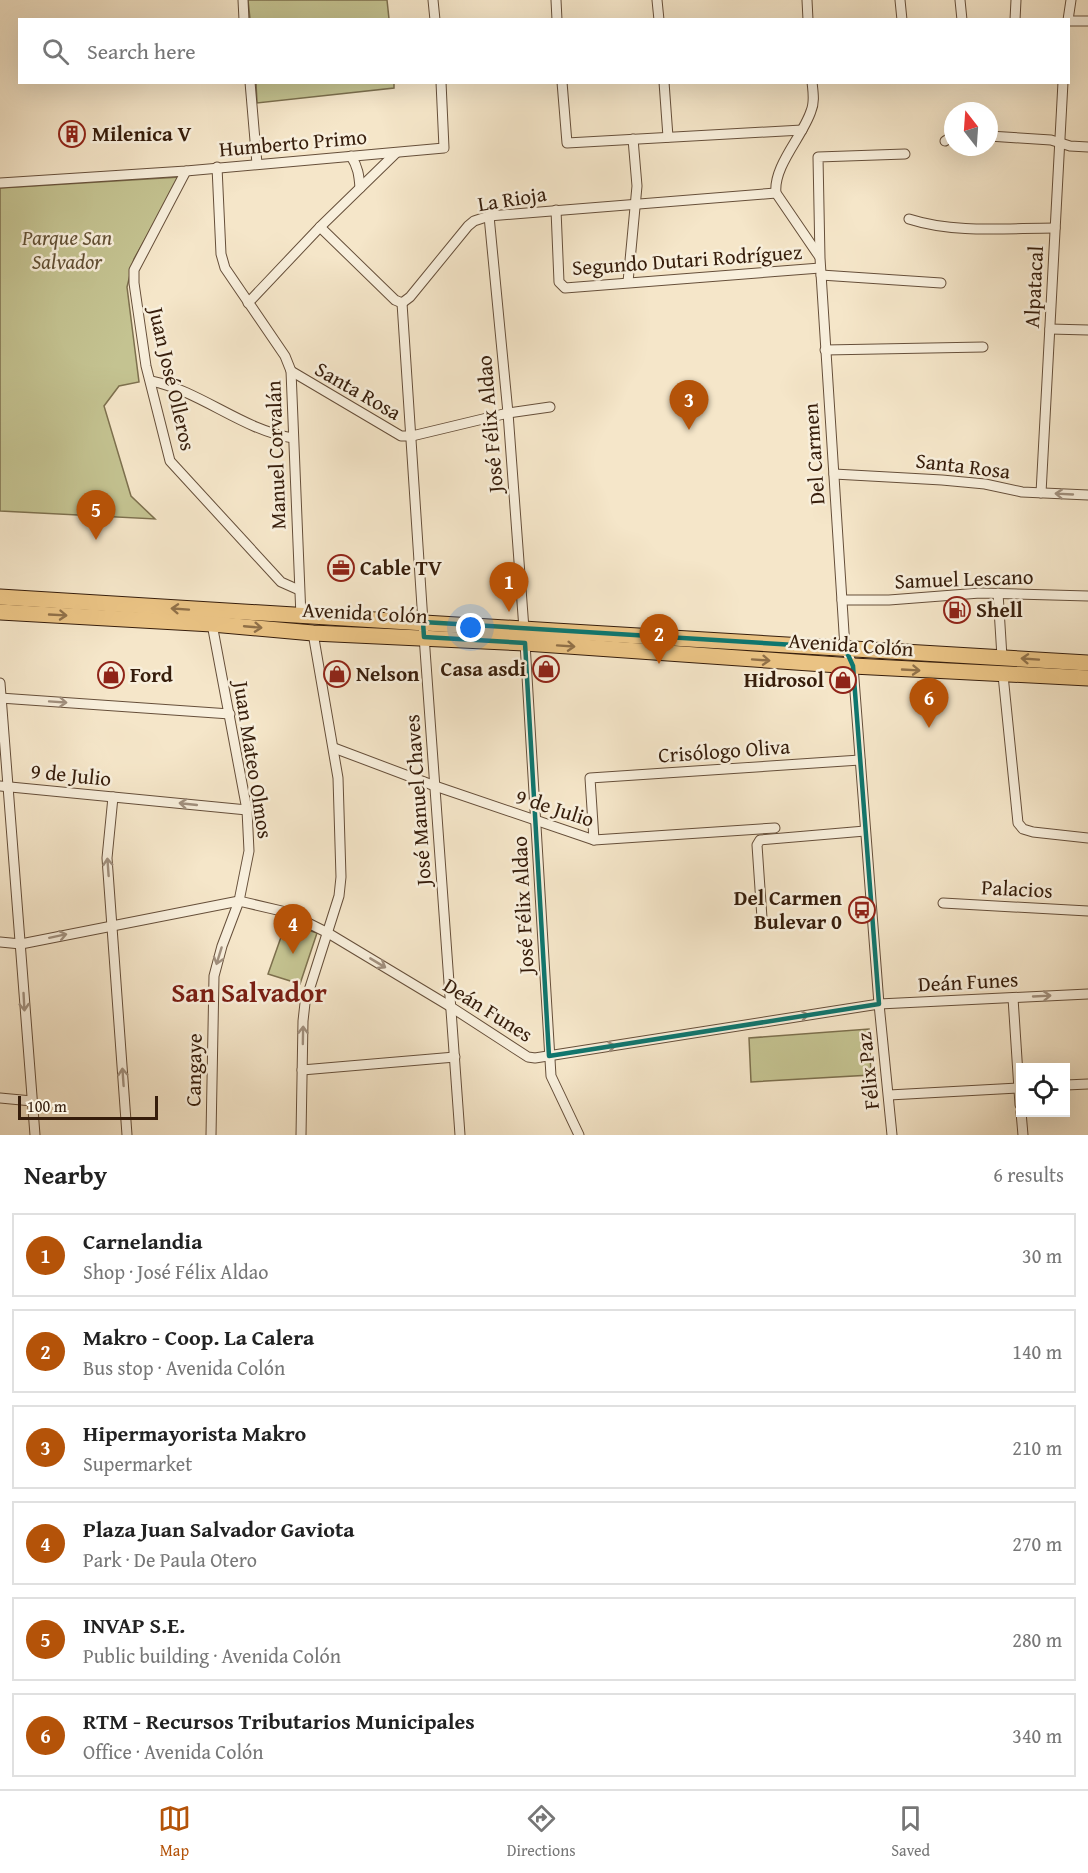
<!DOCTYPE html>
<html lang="en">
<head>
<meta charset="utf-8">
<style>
  :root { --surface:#fff; --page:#f2f2f2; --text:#222; --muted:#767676; --line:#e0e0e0; --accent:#b45309 }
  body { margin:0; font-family:"Gentium Book Plus",serif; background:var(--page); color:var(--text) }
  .controls { position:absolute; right:18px; bottom:18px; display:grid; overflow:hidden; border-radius:0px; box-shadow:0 6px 24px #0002 }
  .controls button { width:54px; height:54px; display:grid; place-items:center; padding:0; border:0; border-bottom:2px solid var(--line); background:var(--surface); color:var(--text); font:30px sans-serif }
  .compass { position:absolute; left:944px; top:102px; width:54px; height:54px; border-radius:50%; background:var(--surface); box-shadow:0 6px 24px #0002; rotate:343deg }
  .scale { position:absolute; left:18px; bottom:15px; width:140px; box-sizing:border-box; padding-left:6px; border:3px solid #361d0b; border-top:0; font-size:16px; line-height:21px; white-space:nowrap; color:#361d0b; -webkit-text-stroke:4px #f8efdc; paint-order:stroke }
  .you { position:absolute; left:471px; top:628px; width:21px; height:21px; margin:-15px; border:4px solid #fff; border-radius:50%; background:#1a73e8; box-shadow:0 0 0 9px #1a73e833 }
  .badge { display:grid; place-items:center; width:39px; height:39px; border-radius:50%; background:var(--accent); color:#fff; font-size:20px; font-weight:700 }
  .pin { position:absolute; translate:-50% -50px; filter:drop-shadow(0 2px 3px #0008) }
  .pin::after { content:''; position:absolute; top:32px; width:21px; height:18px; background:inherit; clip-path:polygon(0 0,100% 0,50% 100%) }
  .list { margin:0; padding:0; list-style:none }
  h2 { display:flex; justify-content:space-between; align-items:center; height:78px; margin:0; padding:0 24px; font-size:26px }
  h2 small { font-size:20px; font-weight:400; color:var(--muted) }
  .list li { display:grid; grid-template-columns:39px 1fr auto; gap:18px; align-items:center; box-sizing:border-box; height:84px; margin:0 12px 12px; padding:0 12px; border:2px solid var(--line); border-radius:0px }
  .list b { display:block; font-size:22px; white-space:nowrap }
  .list p { margin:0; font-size:20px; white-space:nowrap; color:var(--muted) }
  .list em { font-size:20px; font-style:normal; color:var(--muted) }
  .icon { flex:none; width:33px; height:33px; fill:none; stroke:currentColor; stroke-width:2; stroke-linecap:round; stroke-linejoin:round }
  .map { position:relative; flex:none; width:1088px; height:1135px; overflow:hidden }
  .search { position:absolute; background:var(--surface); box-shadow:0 6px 24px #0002; left:18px; right:18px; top:18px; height:66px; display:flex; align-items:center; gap:15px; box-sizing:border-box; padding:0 21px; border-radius:0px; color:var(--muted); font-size:22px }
  .sheet { height:654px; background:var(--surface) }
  nav { display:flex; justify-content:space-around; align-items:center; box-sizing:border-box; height:84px; border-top:2px solid var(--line); background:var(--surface); font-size:16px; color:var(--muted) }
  nav a { display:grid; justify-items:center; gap:3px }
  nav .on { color:var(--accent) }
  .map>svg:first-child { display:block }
</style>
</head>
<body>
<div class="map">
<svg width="1088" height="1135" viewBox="0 0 1088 1135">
  <rect width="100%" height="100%" fill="#f5e6c9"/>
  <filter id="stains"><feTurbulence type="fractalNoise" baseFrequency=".00333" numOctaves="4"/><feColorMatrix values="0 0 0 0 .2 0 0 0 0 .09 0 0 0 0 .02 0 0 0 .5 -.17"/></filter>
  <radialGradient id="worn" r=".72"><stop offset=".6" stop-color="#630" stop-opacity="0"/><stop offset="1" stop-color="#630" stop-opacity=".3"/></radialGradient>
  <!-- green -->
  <g fill="#c4c391" stroke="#7d704e" stroke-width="1.5">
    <path d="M248 0H387L389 19H250Z"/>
    <path d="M394 83V88L257 103 256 83Z"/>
    <path d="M180 177 134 259 127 287 139 382 119 386 104 406 131 496 155 519 0 511V188Z"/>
    <path d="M286 923 317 933 300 984 268 974Z"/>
    <path d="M869 1029 871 1075 751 1082 749 1038Z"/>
  </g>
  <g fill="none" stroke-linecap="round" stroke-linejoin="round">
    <defs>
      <g id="minor">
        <path d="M243 0 244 20"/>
        <path d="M433 0 435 20"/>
        <path d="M556 0 557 20"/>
        <path d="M657 0 659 20"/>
        <path d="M807 0 808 20"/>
        <path d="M900 0 902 20"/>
        <path d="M960 0 962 20"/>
        <path d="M1015 20 1016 0"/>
        <path d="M1068 20 1071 0"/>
        <path d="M1068 21H1088"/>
        <path d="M250 82 257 164"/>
        <path d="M562 82 567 143 802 130"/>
        <path d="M664 82 668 137"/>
        <path d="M812 82C813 92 815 102 811 111 803 136 773 166 776 193L819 256"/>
        <path d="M989 136 1051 140 1070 146 1088 147"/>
        <path d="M945 141 953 136"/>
        <path d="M351 156C358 167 359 175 360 188"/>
        <path d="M217 167 221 254 225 268 285 356 291 371 301 617"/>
        <path d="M186 171 134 270V283L146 366 170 461 281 582 299 590"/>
        <path d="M0 183 186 171 444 148 441 82"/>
        <path d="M556 210 559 282 565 288 820 268"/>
        <path d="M489 216 508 413 524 629"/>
        <path d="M909 219C956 234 1007 228 1055 228"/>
        <path d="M320 227 395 300 402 303 410 297 468 226 474 221 489 216 776 193"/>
        <path d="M821 275 941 283"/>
        <path d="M628 282 637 186 633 139"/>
        <path d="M248 303 320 227 396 153"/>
        <path d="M402 303 423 622 460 1135"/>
        <path d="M1050 329 1088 330"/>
        <path d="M825 350 983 347"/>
        <path d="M291 371 401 436H412L508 413 550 407"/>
        <path d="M151 381C201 391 242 430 293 438"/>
        <path d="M834 474 942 480 985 484 1022 492 1088 495"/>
        <path d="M1041 493 1063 82"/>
        <path d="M998 593 1002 657"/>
        <path d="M842 600H889L980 593 1088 596"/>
        <path d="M525 643 551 1076 579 1135"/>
        <path d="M1003 675 1018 823 1023 829 1033 832 1088 838"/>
        <path d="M0 683 35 1135"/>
        <path d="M0 698 230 714"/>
        <path d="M334 748 435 786 594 840 775 828"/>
        <path d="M0 786 247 810"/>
        <path d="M113 797 107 858 127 1135"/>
        <path d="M594 840 590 778 860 760"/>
        <path d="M943 903 1088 911"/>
        <path d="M762 918 757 845 760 840 865 831"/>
        <path d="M0 942 21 944 239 901 286 912 328 933 451 1007 528 1057 535 1058 879 1004 1088 994"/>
        <path d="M1013 998 1020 1105"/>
        <path d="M302 1070 455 1057"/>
        <path d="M1066 1085 1088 1084"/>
        <path d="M889 1095 1020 1088"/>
        <path d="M0 1098 32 1101"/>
        <path d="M1021 1112 1023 1135"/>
        <path d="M211 1135 214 976 222 946 239 901 249 851 247 810 212 624"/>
        <path d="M301 1135 303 1021 305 1003 339 896 341 877 338 778 313 633"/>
        <path d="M892 1135 879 1004 853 666 845 648 820 258 818 157 905 154"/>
      </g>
      <g id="primary">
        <path d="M0 597C363 622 725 639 1088 663"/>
        <path d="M0 612 212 624 313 633 525 643 853 666 1088 678"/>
      </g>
    </defs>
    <!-- minor casing -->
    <use href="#minor" stroke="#664f3a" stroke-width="11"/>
    <!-- primary casing -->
    <use href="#primary" stroke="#361d0b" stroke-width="17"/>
    <!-- minor -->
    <use href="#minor" stroke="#f8efdc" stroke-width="9"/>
    <!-- primary -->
    <use href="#primary" stroke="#eac384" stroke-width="15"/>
  </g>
  <!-- one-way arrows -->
  <defs><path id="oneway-shaft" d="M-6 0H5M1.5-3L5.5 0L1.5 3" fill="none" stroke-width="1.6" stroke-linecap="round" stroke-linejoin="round" transform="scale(1.5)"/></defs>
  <g stroke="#a1907e">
    <use href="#oneway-shaft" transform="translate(1064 494) rotate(-177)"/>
    <use href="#oneway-shaft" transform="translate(58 702) rotate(4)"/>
    <use href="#oneway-shaft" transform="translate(188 804) rotate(-174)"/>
    <use href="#oneway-shaft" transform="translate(108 867) rotate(-94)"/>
    <use href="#oneway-shaft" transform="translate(58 936) rotate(-12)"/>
    <use href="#oneway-shaft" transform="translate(219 956) rotate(107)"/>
    <use href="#oneway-shaft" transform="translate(378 963) rotate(31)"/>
    <use href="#oneway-shaft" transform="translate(1042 996) rotate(-3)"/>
    <use href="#oneway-shaft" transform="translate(24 1002) rotate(87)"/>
    <use href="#oneway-shaft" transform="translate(800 1016) rotate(-9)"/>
    <use href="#oneway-shaft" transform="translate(303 1035) rotate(-89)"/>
    <use href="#oneway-shaft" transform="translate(607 1047) rotate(-9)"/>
    <use href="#oneway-shaft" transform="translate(123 1077) rotate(-94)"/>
  </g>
  <g stroke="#907048">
    <use href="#oneway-shaft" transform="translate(180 609) rotate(-176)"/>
    <use href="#oneway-shaft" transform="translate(58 615) rotate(3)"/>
    <use href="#oneway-shaft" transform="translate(253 627) rotate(5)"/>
    <use href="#oneway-shaft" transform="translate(566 646) rotate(4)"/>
    <use href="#oneway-shaft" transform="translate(1030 659) rotate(-176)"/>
    <use href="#oneway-shaft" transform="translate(761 660) rotate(4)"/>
    <use href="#oneway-shaft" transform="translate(911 670) rotate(3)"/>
  </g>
  <!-- marked area -->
  <path fill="none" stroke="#0f766e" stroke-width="4.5" stroke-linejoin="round" d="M423 622 845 648 853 666 879 1004 549 1056 525 643 424 637Z"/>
  <!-- icons -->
  <defs>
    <symbol id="building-ring" viewBox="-11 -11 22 22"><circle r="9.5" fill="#f8efdc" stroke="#8f2418" stroke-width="1.5"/><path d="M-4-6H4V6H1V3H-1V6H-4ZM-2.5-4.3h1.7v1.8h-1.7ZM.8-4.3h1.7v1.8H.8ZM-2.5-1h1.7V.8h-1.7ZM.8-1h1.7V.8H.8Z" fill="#8f2418"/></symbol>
    <symbol id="office-ring" viewBox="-11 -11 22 22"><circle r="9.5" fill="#f8efdc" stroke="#8f2418" stroke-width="1.5"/><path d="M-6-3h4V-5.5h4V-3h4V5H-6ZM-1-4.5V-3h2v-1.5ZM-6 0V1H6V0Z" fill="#8f2418"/></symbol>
    <symbol id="fuel-ring" viewBox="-11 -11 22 22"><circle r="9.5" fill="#f8efdc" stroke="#8f2418" stroke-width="1.5"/><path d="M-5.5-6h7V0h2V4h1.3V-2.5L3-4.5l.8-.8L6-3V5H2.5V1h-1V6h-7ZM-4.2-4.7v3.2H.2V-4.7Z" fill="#8f2418"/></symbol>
    <symbol id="shop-ring" viewBox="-11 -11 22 22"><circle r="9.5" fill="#f8efdc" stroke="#8f2418" stroke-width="1.5"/><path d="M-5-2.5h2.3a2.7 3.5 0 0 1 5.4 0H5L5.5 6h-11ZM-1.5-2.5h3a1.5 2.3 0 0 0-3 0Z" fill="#8f2418"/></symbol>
    <symbol id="bus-ring" viewBox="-11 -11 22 22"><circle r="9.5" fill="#f8efdc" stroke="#8f2418" stroke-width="1.5"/><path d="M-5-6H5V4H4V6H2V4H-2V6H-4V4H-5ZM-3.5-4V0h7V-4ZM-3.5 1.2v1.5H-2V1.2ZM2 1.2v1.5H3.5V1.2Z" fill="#8f2418"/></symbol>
  </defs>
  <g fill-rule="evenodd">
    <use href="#building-ring" x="57" y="119" width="30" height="30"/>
    <use href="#office-ring" x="326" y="553" width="30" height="30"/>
    <use href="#fuel-ring" x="942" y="595" width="30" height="30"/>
    <use href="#shop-ring" x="531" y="654" width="30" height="30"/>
    <use href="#shop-ring" x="322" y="659" width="30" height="30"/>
    <use href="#shop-ring" x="96" y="660" width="30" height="30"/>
    <use href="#shop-ring" x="828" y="665" width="30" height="30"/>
    <use href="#bus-ring" x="847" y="895" width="30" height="30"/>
  </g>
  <g text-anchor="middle" stroke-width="5" stroke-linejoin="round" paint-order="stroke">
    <!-- poi labels -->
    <g font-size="21" font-weight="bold" fill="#361d0b" stroke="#f8efdc" text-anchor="start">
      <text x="92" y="141">Milenica V</text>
      <text x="360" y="575">Cable TV</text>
      <text x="976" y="617">Shell</text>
      <text x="526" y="676" text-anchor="end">Casa asdi</text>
      <text x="356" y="681">Nelson</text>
      <text x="130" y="682">Ford</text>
      <text x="824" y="687" text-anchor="end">Hidrosol</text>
      <text x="842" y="905" text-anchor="end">Del Carmen<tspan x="842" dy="24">Bulevar 0</tspan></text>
    </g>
    <!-- street labels -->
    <g font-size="21" fill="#361d0b" stroke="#f8efdc">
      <text transform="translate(293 143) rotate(-5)" y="7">Humberto Primo</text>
      <text transform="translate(512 199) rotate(-9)" y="7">La Rioja</text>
      <text transform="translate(687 260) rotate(-4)" y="7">Segundo Dutari Rodríguez</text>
      <text transform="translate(1034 287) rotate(-87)" y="7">Alpatacal</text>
      <text transform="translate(172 379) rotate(77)" y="7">Juan José Olleros</text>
      <text transform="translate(358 391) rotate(30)" y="7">Santa Rosa</text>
      <text transform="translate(490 424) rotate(-95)" y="7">José Félix Aldao</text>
      <text transform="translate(814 454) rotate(-94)" y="7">Del Carmen</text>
      <text transform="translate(276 455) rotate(-92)" y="7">Manuel Corvalán</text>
      <text transform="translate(963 466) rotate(7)" y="7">Santa Rosa</text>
      <text transform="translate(964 579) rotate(-2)" y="7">Samuel Lescano</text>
      <text transform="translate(365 613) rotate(3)" y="7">Avenida Colón</text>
      <text transform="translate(851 645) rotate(4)" y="7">Avenida Colón</text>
      <text transform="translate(724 751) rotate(-4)" y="7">Crisólogo Oliva</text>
      <text transform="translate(253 760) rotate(81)" y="7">Juan Mateo Olmos</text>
      <text transform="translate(71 775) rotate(6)" y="7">9 de Julio</text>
      <text transform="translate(418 800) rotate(-94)" y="7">José Manuel Chaves</text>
      <text transform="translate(555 808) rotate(18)" y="7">9 de Julio</text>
      <text transform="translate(1017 889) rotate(3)" y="7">Palacios</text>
      <text transform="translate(523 905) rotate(-93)" y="7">José Félix Aldao</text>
      <text transform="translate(968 982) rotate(-3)" y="7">Deán Funes</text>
      <text transform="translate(488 1010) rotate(32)" y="7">Deán Funes</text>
      <text transform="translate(194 1070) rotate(-89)" y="7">Cangaye</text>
      <text transform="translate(868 1071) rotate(-96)" y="7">Félix Paz</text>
    </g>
    <!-- park labels -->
    <g font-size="21" font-style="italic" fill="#614f33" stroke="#f8efdc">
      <text x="67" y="245">Parque San<tspan x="67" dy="24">Salvador</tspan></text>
    </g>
    <!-- district labels -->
    <g font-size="27" font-weight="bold" fill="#7a1f14" stroke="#f8efdc">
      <text x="249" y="1002">San Salvador</text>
    </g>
  </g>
  <rect width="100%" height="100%" filter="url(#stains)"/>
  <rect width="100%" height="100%" fill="url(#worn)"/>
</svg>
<div class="controls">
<button><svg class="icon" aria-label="locate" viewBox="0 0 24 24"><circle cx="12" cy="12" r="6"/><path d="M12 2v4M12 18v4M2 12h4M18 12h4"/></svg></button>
</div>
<svg class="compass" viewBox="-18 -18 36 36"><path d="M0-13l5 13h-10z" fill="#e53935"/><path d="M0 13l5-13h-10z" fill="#767676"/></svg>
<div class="scale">100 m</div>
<div class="you"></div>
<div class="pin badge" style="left:509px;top:612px">1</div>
<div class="pin badge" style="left:659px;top:664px">2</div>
<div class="pin badge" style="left:689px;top:430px">3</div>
<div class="pin badge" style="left:293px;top:954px">4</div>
<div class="pin badge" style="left:96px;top:540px">5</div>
<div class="pin badge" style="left:929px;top:728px">6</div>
<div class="search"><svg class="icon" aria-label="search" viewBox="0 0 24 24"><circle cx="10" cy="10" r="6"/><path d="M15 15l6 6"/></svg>Search here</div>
</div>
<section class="sheet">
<h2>Nearby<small>6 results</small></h2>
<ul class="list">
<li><span class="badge">1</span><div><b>Carnelandia</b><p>Shop · José Félix Aldao</p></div><em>30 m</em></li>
<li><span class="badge">2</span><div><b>Makro - Coop. La Calera</b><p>Bus stop · Avenida Colón</p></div><em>140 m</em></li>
<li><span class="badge">3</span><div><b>Hipermayorista Makro</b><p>Supermarket</p></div><em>210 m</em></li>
<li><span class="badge">4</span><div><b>Plaza Juan Salvador Gaviota</b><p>Park · De Paula Otero</p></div><em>270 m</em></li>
<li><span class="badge">5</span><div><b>INVAP S.E.</b><p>Public building · Avenida Colón</p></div><em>280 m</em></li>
<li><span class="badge">6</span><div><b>RTM - Recursos Tributarios Municipales</b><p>Office · Avenida Colón</p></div><em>340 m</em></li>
</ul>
</section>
<nav>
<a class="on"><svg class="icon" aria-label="map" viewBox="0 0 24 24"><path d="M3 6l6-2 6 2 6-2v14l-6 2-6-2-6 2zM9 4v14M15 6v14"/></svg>Map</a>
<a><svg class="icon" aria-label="directions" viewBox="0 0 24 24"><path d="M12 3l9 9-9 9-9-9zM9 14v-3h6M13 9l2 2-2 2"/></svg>Directions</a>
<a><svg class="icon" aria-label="saved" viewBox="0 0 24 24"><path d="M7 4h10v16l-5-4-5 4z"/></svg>Saved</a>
</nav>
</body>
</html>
